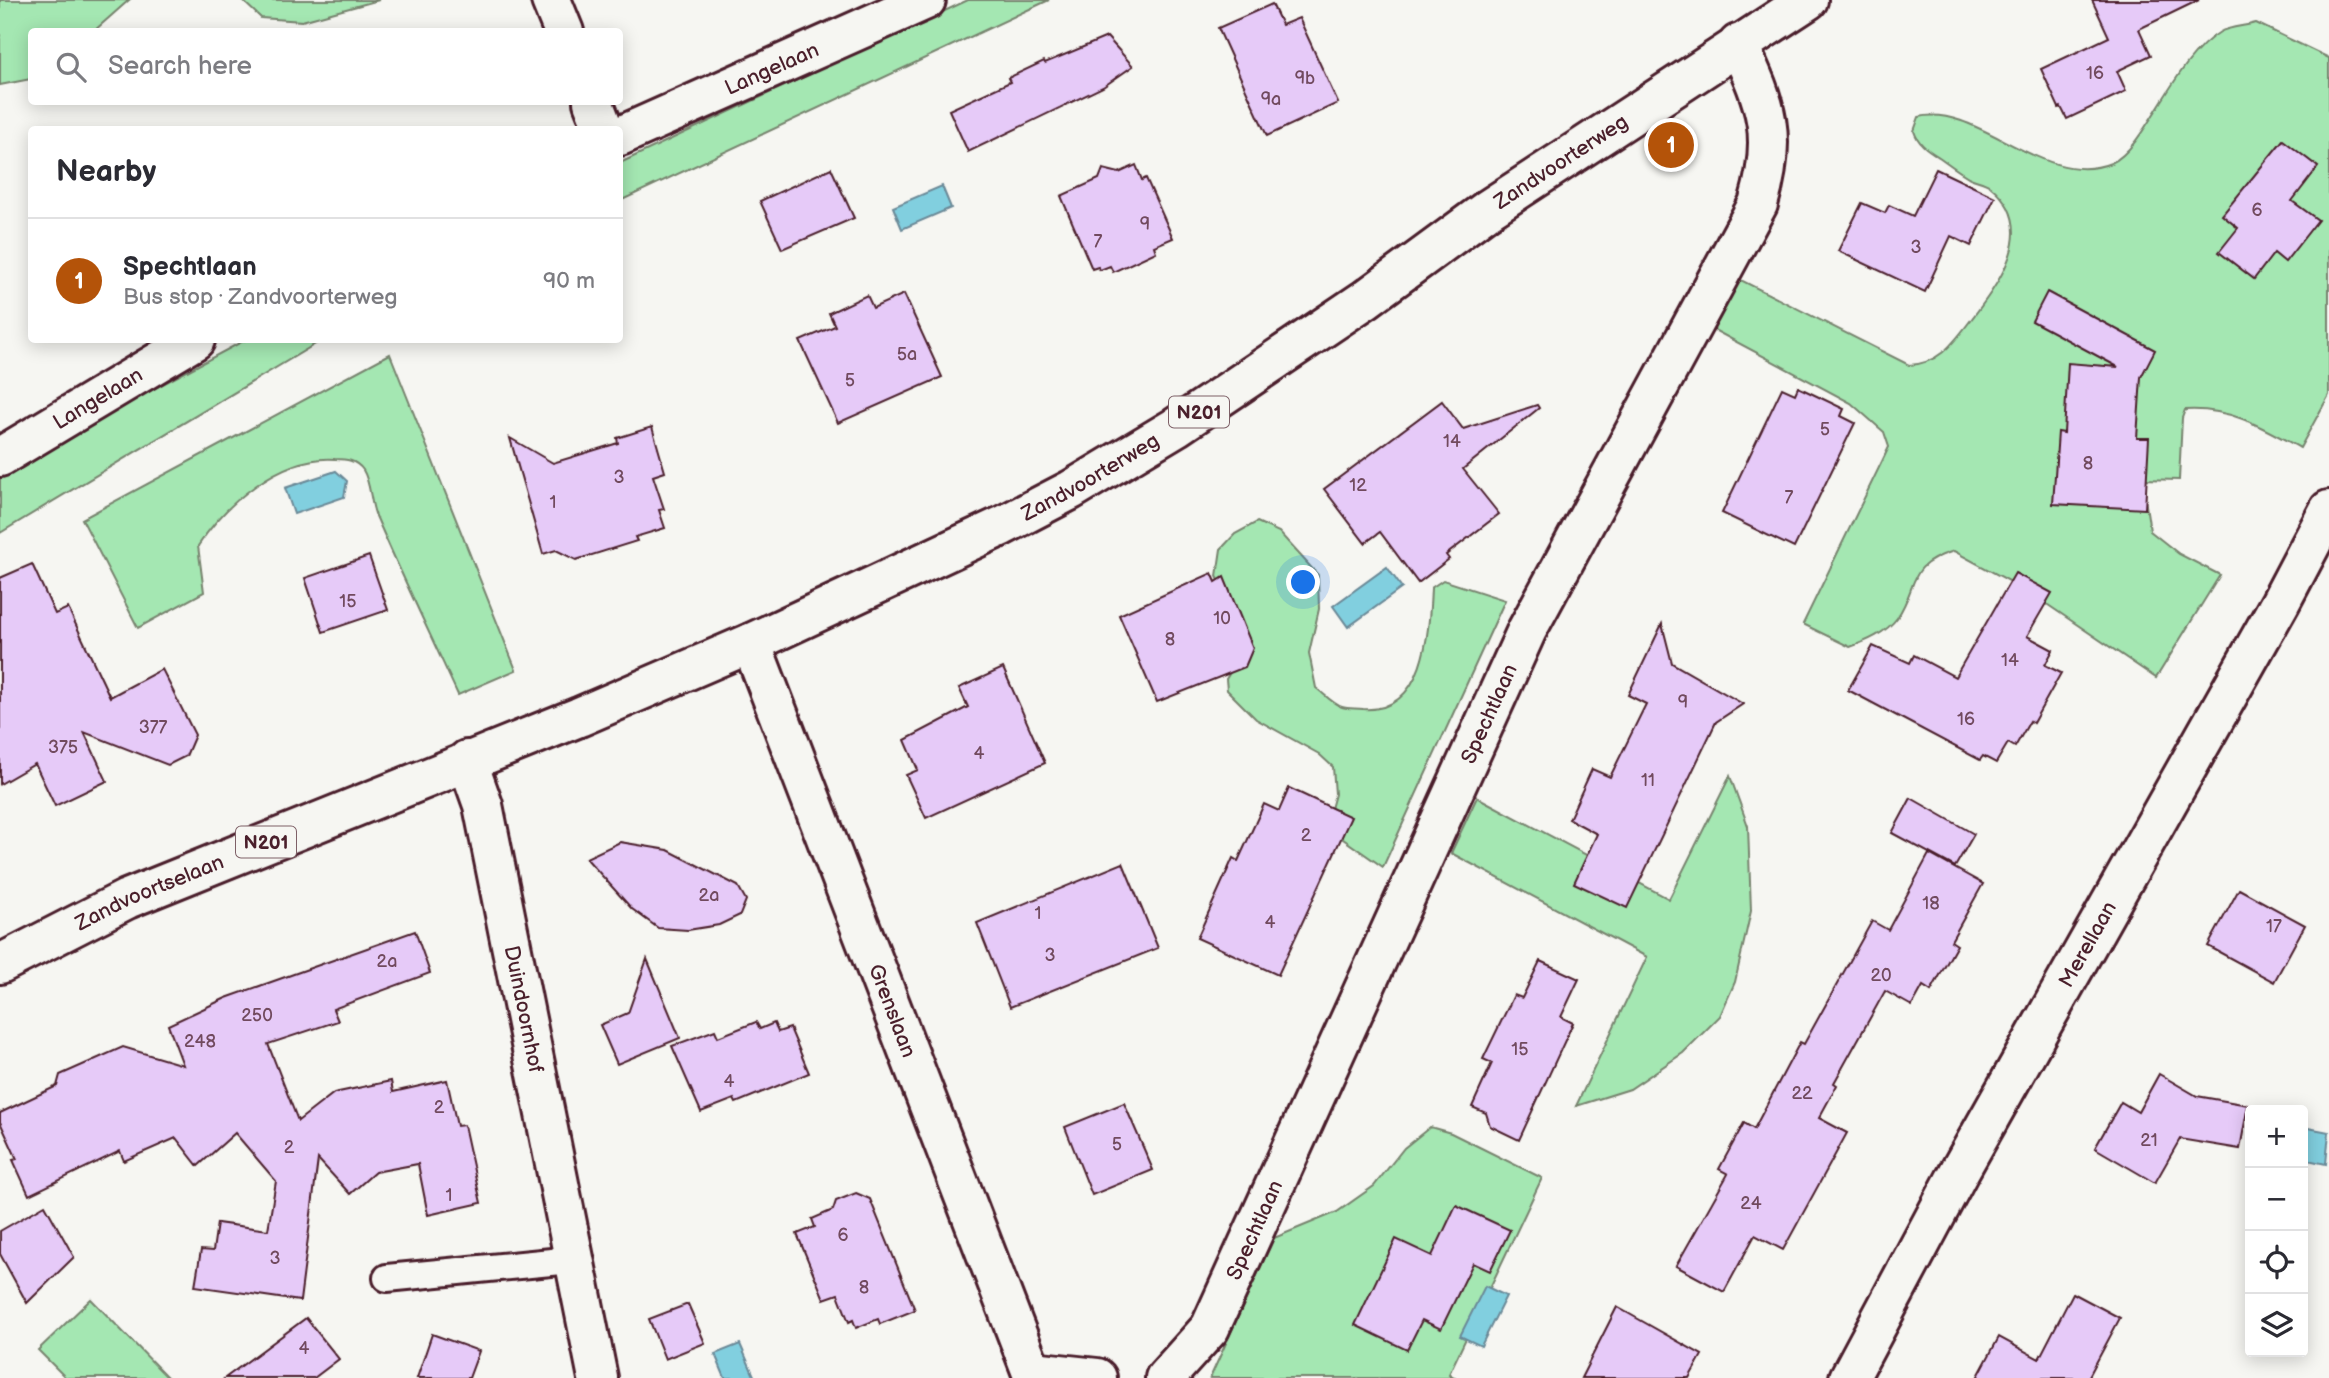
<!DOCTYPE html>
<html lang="en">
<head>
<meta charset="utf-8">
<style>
  :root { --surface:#fff; --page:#f7f7f7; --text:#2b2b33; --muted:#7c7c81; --line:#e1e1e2; --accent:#b45309 }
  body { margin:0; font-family:"Balsamiq Sans",sans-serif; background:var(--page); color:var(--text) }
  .controls { position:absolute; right:21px; bottom:21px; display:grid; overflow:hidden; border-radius:7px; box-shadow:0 4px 18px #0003 }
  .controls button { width:63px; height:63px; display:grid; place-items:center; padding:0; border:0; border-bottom:2px solid var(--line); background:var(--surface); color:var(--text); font:35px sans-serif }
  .you { position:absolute; left:1304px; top:583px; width:24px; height:24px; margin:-18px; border:5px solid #fff; border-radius:50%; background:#1a73e8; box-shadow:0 0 0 10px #1a73e833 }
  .badge { display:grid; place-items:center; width:46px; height:46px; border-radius:50%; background:var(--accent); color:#fff; font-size:23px; font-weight:700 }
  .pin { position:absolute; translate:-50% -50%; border:4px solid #fff; box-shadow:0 2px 7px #0006 }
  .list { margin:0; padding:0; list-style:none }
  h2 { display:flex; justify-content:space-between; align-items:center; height:91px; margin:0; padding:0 28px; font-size:30px }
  h2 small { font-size:23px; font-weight:400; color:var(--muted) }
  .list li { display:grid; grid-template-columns:46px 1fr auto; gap:21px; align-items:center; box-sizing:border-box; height:126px; padding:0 28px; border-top:2px solid var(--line) }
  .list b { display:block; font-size:26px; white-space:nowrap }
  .list p { margin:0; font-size:23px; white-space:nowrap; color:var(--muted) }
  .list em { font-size:23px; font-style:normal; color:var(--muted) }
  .icon { flex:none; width:38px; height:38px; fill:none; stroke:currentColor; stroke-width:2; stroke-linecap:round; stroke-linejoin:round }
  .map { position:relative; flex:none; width:2329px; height:1378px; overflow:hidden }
  .search { position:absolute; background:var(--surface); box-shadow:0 4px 18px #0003; left:28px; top:28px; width:595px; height:77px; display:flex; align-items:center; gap:18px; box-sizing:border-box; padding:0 24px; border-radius:7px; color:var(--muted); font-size:26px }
  .panel { position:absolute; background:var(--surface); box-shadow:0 4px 18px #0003; left:28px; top:126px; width:595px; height:217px; border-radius:7px }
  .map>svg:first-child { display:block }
</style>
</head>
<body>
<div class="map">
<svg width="2329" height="1378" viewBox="0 0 2329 1378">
  <rect width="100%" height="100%" fill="#f6f6f2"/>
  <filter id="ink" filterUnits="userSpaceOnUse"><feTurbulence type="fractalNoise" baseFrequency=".0143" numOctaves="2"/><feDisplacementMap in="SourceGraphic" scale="14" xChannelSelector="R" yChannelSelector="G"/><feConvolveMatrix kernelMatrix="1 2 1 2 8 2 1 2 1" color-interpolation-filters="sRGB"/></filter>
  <g filter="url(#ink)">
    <!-- green -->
    <g fill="#a4e7b2" stroke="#77836e" stroke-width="2">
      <path d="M0 0H129L94 31 32 32 31 79 0 85Z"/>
      <path d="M242 0H379L302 21 261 18Z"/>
      <path d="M968 0H1049L620 201V163Z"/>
      <path d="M2256 23 2329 58V395L2300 448C2262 427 2230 407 2185 410L2182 418 2179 480 2142 479 2150 531 2179 554 2220 575 2156 678 2026 590 1954 551C1905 566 1920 583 1897 618 1886 633 1867 641 1850 647L1803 624 1889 447 1884 432 1851 403 1699 322 1723 271 1909 365C1937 364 1951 346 1967 325 1998 285 2042 228 1990 186 1984 182 1977 181 1970 178 1959 172 1949 164 1939 157 1928 150 1918 144 1914 131L1919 117C1978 103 2044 190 2111 163 2146 148 2173 60 2220 32 2228 27 2245 26 2256 23Z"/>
      <path d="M245 340H322L0 533V471Z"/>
      <path d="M390 354 516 670 458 695C431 636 402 576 376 516 370 503 371 483 363 470 356 460 346 459 335 459 281 455 225 504 198 546L204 592 138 628 82 519Z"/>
      <path d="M1257 522 1279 532 1318 575 1319 609 1309 653 1316 688C1323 693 1333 704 1342 707 1348 709 1357 708 1363 709 1425 713 1429 633 1431 588L1443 580 1505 600 1383 867 1326 827 1335 794 1333 767 1319 754 1256 719 1227 690 1226 679 1238 660 1241 631 1217 576 1221 549 1235 534Z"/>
      <path d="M1730 776 1748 826 1751 911 1735 982 1720 1016 1683 1053 1630 1089 1576 1106 1647 957 1451 853 1477 797 1669 899Z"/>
      <path d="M1430 1127 1451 1133 1542 1178 1449 1374 1456 1378H1210L1274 1238 1337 1212 1374 1186 1404 1148Z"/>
      <path d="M91 1299 168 1378H66L38 1350Z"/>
    </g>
    <!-- water -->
    <g fill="#81cfdf" stroke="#6b8997" stroke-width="2">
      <path d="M942 186 951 208 902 229 893 207Z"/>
      <path d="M336 471 347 481 344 497 294 514 285 488Z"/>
      <path d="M1387 567 1402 588 1348 627 1333 606Z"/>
      <path d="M2303 1127 2329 1132 2326 1164 2303 1159Z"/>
      <path d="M1485 1286 1506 1296 1481 1346 1460 1336Z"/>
      <path d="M740 1344 755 1378H725L715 1354Z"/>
    </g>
    <!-- building -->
    <g fill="#e6caf8" stroke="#4a1f2b" stroke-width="2">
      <path d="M2092 0H2199L2139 29 2151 55 2117 71 2126 91 2067 119 2061 107 2059 108 2041 69 2109 37Z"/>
      <path d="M1272 4 1282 25 1299 18 1338 103 1267 136 1218 28Z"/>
      <path d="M1107 37 1133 66 1103 87 968 152 949 110 1010 82 1008 78 1044 61 1045 63Z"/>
      <path d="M2283 140 2318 167 2292 201 2318 220 2285 262 2274 253 2254 279 2219 252 2238 228 2222 215Z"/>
      <path d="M1136 165 1142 180 1146 178 1173 238 1154 246 1156 252 1113 272 1110 266 1100 270 1098 267 1092 269 1061 196 1099 179 1103 169 1119 173Z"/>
      <path d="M831 168 854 218 782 249 760 201Z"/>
      <path d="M1936 169 1995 197 1971 246 1951 236 1925 292 1838 251 1862 203 1885 213 1889 205 1913 216Z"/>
      <path d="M2047 292 2155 350 2141 377 2137 438H2149L2145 509 2053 504 2058 432 2064 433 2068 363 2118 367 2032 321Z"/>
      <path d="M904 294 942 377 838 423 800 341 835 326 829 313 867 295 873 308Z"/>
      <path d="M1798 387 1844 409 1841 416 1855 423 1794 548 1722 513 1782 388 1795 394Z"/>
      <path d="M1442 401 1463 429 1537 405 1539 408 1463 469 1499 514 1446 555 1449 559 1418 583 1380 532 1365 543 1324 489Z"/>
      <path d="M652 427 665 472 653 476 664 509 659 510 665 528 635 537 637 541 576 560 556 550 543 554 510 438 553 463 618 443 617 438Z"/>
      <path d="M369 556 388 610 323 632 305 578Z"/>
      <path d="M32 564 55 614 68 608 110 697 162 669 195 735 186 756 168 765 84 732 107 781 55 806 35 764 0 784V578Z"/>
      <path d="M1212 573 1216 582 1224 577 1253 648 1245 667 1157 702 1119 615Z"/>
      <path d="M2015 573 2052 593 2027 636 2053 650 2045 665 2061 673 2033 723 2030 721 2015 747 2008 743 1996 763 1983 756 1980 760 1848 690 1873 646 1910 663 1914 655 1955 677Z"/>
      <path d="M1662 624 1672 663 1743 704 1716 722 1627 908 1574 883 1597 834 1569 819 1592 769 1610 777 1646 704 1628 695Z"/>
      <path d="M1003 668 1045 763 926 818 906 775 918 770 905 740 968 707 959 688Z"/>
      <path d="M1289 788 1351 817 1278 975 1197 938 1233 858 1238 861 1264 804 1279 811Z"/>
      <path d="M1911 798 1974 834 1955 867 1892 833Z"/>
      <path d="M620 842 668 850 738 886 746 900 740 915 719 925 688 930 658 928 632 909 586 858Z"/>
      <path d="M1929 854 1983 884 1951 941 1957 945 1931 991 1923 986 1912 1006 1885 991 1834 1083 1837 1085 1819 1118 1847 1133 1783 1250 1755 1235 1724 1292 1676 1266 1728 1174 1719 1169 1744 1123 1754 1129 1800 1042 1804 1044 1872 921 1888 930Z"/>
      <path d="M1123 863 1158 948 1010 1007 977 923Z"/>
      <path d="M2239 889 2305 925 2274 982 2208 946Z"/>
      <path d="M415 931 430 973 333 1009 338 1021 268 1044 298 1121 334 1093 391 1081 393 1092 447 1080 457 1126 464 1125 481 1203 428 1215 418 1164 375 1172 350 1194 318 1159 300 1301 195 1286 201 1250 213 1251 217 1223 268 1230 276 1181 235 1133 198 1166 176 1138 124 1161 120 1151 29 1195 13 1160 17 1159 0 1122V1113L57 1086 60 1075 123 1047 183 1065 168 1025 226 998Z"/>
      <path d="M647 959 680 1038 617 1064 600 1025 628 1013Z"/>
      <path d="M1540 961 1579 979 1561 1017 1573 1023 1519 1140 1490 1126 1486 1113 1472 1107 1492 1063 1483 1059 1514 995 1522 998Z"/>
      <path d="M756 1022 760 1029 774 1023 778 1032 790 1028 809 1073 736 1103 734 1099 701 1112 672 1046 715 1030 718 1037Z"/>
      <path d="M2159 1074 2197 1096 2248 1105 2240 1149 2180 1139 2155 1183 2095 1148 2121 1102 2138 1112Z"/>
      <path d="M1124 1103 1153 1170 1092 1195 1065 1127Z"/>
      <path d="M856 1193 870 1199 915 1310 880 1324 878 1319 856 1328 853 1320 849 1322 838 1294 824 1299 797 1234 815 1227 812 1219 833 1210 836 1201Z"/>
      <path d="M45 1205 74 1257 27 1303 0 1254V1231Z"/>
      <path d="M1456 1205 1510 1230 1490 1271 1473 1263 1441 1329 1422 1320 1407 1350 1355 1325 1396 1239 1432 1256Z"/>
      <path d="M2073 1293 2120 1318 2088 1378H1977L1999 1337 2039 1359Z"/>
      <path d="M688 1304 705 1343 665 1359 649 1319Z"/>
      <path d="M1617 1307 1702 1355 1689 1378H1581Z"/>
      <path d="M306 1318 339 1359 314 1378H225Z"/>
      <path d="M432 1334 479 1351 469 1378H417Z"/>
    </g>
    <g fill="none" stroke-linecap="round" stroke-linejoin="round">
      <defs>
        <path id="service" d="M387 1278 572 1260"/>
        <g id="minor">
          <path d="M551 0 564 32"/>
          <path d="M593 102 604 130"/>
          <path id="s1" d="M620 136 926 0"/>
          <path id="s2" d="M0 457 195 340"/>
          <path id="s3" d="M751 643 1034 1378"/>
          <path id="s4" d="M467 760 483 805 598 1378"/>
          <path d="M1032 1371 1097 1378"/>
          <path id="s5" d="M1165 1378 1210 1328 1527 630 1758 204C1778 136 1767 106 1738 44"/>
          <path id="s6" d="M1849 1378 1959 1172 2280 603 2329 510"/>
        </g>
        <g id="primary">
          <path id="s7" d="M0 964 127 899 579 717 751 643 1002 526 1071 490 1176 427 1366 299 1487 210 1808 0"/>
        </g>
      </defs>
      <!-- service casing -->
      <use href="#service" stroke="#4a1f2b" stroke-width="32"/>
      <!-- minor casing -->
      <use href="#minor" stroke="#4a1f2b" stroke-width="44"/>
      <!-- primary casing -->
      <use href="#primary" stroke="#4a1f2b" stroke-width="44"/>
      <!-- service -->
      <use href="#service" stroke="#f6f6f2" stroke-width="26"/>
      <!-- minor -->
      <use href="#minor" stroke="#f6f6f2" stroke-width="38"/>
      <!-- primary -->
      <use href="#primary" stroke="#f6f6f2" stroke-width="38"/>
    </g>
  </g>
  <g text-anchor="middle" stroke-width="7" stroke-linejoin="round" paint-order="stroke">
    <!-- number labels -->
    <g font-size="18" fill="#714a5e">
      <text x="2095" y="79">16</text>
      <text x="1305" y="84">9b</text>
      <text x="1271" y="105">9a</text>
      <text x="2257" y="216">6</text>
      <text x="1145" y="230">9</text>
      <text x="1098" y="247">7</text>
      <text x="1916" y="253">3</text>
      <text x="907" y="360">5a</text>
      <text x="850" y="386">5</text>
      <text x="1825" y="435">5</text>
      <text x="1452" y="447">14</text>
      <text x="2088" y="469">8</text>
      <text x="619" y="483">3</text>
      <text x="1358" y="491">12</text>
      <text x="1789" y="503">7</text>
      <text x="553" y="508">1</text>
      <text x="348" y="607">15</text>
      <text x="1222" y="624">10</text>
      <text x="1170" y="645">8</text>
      <text x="2010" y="666">14</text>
      <text x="1683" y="708">9</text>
      <text x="1966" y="725">16</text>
      <text x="153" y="733">377</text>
      <text x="63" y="753">375</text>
      <text x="979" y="759">4</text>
      <text x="1648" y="786">11</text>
      <text x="1306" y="841">2</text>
      <text x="709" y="901">2a</text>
      <text x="1931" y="909">18</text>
      <text x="1038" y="919">1</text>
      <text x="1270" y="928">4</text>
      <text x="2274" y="932">17</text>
      <text x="1050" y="961">3</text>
      <text x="387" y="967">2a</text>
      <text x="1881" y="981">20</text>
      <text x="257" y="1021">250</text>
      <text x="200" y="1047">248</text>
      <text x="1520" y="1055">15</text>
      <text x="729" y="1087">4</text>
      <text x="1802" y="1099">22</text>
      <text x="439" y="1113">2</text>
      <text x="2149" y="1146">21</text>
      <text x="1117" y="1150">5</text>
      <text x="289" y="1153">2</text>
      <text x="449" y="1201">1</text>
      <text x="1751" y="1209">24</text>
      <text x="843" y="1241">6</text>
      <text x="275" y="1264">3</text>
      <text x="864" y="1293">8</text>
      <text x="304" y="1354">4</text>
    </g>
    <!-- shield labels -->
    <g fill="#f6f6f2" stroke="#7e6067" stroke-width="2">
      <rect x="1169" y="396.5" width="60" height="31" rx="5"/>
      <rect x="236" y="826.5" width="60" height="31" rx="5"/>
    </g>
    <g font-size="19" font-weight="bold" fill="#4a1f2b">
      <text x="1199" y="419">N201</text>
      <text x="266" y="849">N201</text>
    </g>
    <!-- street labels -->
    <g font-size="21" fill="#4a1f2b" stroke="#f6f6f2">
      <text dy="7" stroke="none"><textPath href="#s1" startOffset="166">Langelaan</textPath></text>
      <text dy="7" stroke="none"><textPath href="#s7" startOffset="1762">Zandvoorterweg</textPath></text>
      <text dy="7" stroke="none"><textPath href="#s2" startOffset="114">Langelaan</textPath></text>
      <text dy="7" stroke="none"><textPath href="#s7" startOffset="1195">Zandvoorterweg</textPath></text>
      <text dy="7" stroke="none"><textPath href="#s5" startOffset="742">Spechtlaan</textPath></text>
      <text dy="7" stroke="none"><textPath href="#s7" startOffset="166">Zandvoortselaan</textPath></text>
      <text dy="7" stroke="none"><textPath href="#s6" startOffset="495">Merellaan</textPath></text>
      <text dy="7" stroke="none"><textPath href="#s4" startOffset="256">Duindoornhof</textPath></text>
      <text dy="7" stroke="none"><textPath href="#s3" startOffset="394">Grenslaan</textPath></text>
      <text dy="7" stroke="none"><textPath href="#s5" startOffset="175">Spechtlaan</textPath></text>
    </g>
  </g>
</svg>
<div class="controls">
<button>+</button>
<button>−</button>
<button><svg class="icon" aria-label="locate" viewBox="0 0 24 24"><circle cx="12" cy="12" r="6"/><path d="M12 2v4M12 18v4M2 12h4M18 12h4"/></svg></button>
<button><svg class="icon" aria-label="layers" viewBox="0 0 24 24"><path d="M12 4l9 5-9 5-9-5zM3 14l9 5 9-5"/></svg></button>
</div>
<div class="you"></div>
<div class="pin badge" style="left:1671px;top:145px">1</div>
<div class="search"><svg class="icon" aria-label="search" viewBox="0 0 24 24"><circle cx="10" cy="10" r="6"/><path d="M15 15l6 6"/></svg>Search here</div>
<section class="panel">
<h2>Nearby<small></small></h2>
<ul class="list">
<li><span class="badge">1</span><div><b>Spechtlaan</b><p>Bus stop · Zandvoorterweg</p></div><em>90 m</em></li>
</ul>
</section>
</div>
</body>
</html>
